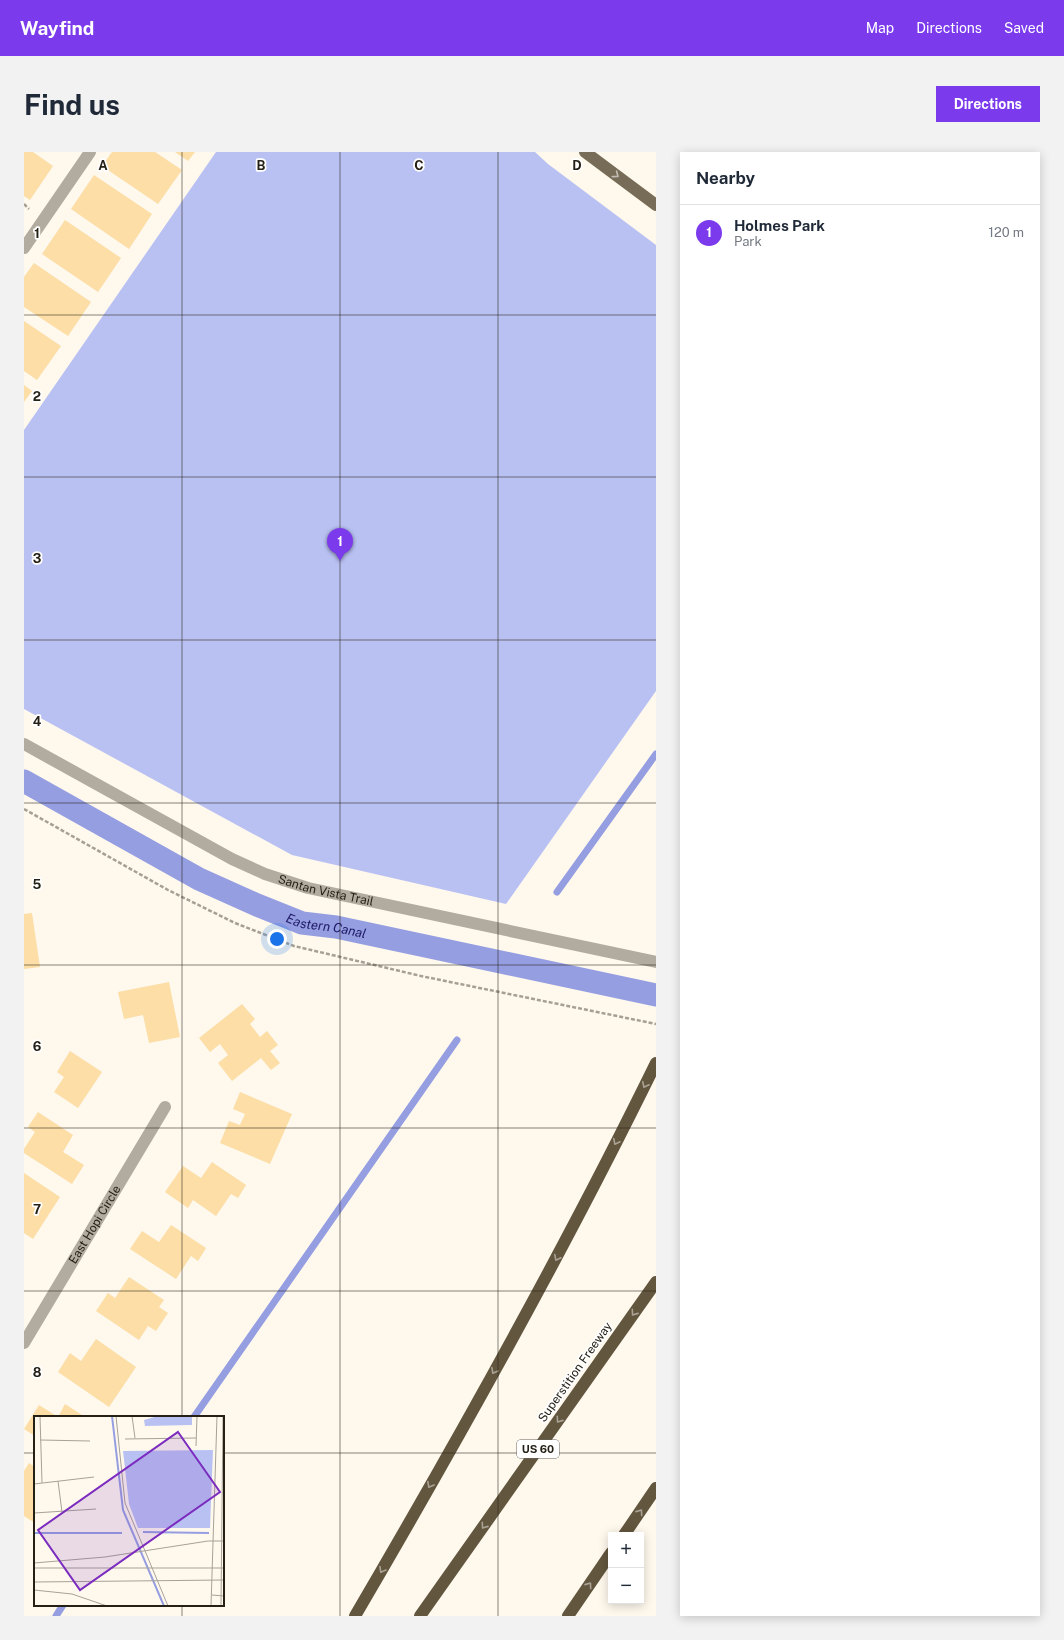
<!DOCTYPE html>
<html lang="en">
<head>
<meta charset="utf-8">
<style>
  :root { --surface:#fff; --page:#f2f2f3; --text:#1f2937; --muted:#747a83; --line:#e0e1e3; --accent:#7c3aed }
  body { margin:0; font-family:"Public Sans",sans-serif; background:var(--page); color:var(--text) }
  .controls { position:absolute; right:12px; bottom:12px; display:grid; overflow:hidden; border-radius:0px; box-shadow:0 2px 10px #0003 }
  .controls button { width:36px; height:36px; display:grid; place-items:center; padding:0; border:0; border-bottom:1px solid var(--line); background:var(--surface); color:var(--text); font:20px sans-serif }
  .you { position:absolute; left:253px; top:787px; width:14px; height:14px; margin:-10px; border:3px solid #fff; border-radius:50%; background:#1a73e8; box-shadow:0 0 0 6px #1a73e833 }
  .badge { display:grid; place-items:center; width:26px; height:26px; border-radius:50%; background:var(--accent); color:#fff; font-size:13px; font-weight:700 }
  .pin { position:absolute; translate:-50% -33px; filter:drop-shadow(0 1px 2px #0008) }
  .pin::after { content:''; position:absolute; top:21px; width:14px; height:12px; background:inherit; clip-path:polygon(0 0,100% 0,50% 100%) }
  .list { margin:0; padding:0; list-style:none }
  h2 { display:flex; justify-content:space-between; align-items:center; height:52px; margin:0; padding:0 16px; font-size:17px }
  h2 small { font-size:13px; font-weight:400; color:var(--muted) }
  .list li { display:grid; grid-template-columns:26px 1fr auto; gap:12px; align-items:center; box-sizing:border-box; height:56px; padding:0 16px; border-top:1px solid var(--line) }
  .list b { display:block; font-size:15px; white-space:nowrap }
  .list p { margin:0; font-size:13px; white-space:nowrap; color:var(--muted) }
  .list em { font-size:13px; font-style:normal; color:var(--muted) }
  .map { position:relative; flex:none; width:632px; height:1464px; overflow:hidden; border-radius:0px }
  header { display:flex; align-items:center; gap:24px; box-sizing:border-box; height:56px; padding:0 20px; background:var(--accent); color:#fff }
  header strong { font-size:19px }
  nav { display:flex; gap:22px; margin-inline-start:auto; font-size:14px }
  .intro { display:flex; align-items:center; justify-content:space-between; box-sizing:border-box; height:96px; padding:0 24px }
  h1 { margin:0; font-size:28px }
  .button { padding:10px 18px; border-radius:0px; background:var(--accent); color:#fff; font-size:14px; font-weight:700 }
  main { display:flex; gap:24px; padding:0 24px }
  aside { flex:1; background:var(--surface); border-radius:0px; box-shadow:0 2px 10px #0003 }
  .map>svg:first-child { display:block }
</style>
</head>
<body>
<header>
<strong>Wayfind</strong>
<nav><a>Map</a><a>Directions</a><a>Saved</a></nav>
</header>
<div class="intro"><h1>Find us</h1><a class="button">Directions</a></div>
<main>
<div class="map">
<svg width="632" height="1464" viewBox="0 0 632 1464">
  <rect width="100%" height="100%" fill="#fef8ed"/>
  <!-- green -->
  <path fill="#b9c1f3" d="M192 0H511L524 12 632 93V539L482 752 268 703 0 557V278Z"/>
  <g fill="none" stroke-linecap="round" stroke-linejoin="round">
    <!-- stream -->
    <g stroke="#959ee1" stroke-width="7">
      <path d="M533 740 632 602"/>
      <path d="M170 1265 433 888"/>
      <path d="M32 1464 39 1453"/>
    </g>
    <!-- canal -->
    <path stroke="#959ee1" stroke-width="23" id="s1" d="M0 629 175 727 233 753 278 771 312 775 632 843"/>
  </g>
  <!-- building -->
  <g fill="#fcdea6">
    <path d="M0 0H9L29 14 6 48 0 44Z"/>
    <path d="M88 0H131L158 18 134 52 78 14Z"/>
    <path d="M151 0H171L164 9Z"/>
    <path d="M70 23 128 62 105 97 47 57Z"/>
    <path d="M41 68 97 106 74 140 18 102Z"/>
    <path d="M10 111 67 150 44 184 0 155V125Z"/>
    <path d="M0 169 37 194 13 228 0 219Z"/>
    <path d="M0 233 8 239 0 250Z"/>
    <path d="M8 761 16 815 0 817V762Z"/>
    <path d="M145 830 156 885 125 891 119 863 100 867 94 840Z"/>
    <path d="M218 852 231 867 226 872 236 885 243 879 254 893 246 899 256 911 247 918 237 906 208 929 194 911 204 903 196 892 186 900 175 886Z"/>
    <path d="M46 899 78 920 54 956 30 940 40 925 33 920Z"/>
    <path d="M216 940 268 962 246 1012 196 991 205 969 216 973 221 962 209 957Z"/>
    <path d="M14 960 49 983 39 1000 60 1013 48 1032 0 1001V997L11 980 4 975Z"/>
    <path d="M188 1010 222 1033 214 1046 207 1042 192 1064 169 1048 164 1056 141 1040 159 1014 177 1026Z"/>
    <path d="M0 1021 36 1045 9 1087 0 1081Z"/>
    <path d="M147 1073 182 1096 174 1109 167 1104 152 1127 106 1097 118 1079 135 1090Z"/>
    <path d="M105 1125 140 1148 135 1155 144 1161 132 1179 124 1174 115 1188 72 1159 84 1141 91 1146Z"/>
    <path d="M72 1187 112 1215 85 1255 34 1220 46 1201 57 1209Z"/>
    <path d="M41 1252 61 1265H11V1284L0 1277 15 1253 34 1265Z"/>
    <path d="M5 1311 11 1315V1371L0 1364V1319Z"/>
  </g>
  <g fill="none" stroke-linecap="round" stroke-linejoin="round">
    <!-- path -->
    <g stroke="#a59f95" stroke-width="2.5" stroke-dasharray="4 2" stroke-linecap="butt">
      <path d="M0 52 5 57"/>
      <path d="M0 657 144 738 211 771 270 794 397 824 632 872"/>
    </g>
    <!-- minor -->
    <g stroke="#b2aca0" stroke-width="12">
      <path d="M0 96 66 0"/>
      <path id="s2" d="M0 592 208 707 241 722 284 736 632 810"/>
      <path id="s3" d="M0 1191 141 955"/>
    </g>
    <!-- major -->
    <path stroke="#776c58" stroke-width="12" d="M561 0 632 53"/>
    <!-- highway -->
    <g stroke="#62563e" stroke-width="12">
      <path d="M600 1383 632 1336"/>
      <path d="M331 1464C437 1283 540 1099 632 911"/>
      <path d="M396 1464 632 1130"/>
      <path d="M544 1464 587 1401"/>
    </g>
  </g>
  <!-- one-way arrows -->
  <defs><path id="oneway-chevron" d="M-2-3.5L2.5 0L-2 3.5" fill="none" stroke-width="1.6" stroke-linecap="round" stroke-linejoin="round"/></defs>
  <use stroke="#c2bdb4" href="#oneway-chevron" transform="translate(592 23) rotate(37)"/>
  <g stroke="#a9a295">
    <use href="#oneway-chevron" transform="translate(621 933) rotate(116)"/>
    <use href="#oneway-chevron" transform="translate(592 990) rotate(117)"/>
    <use href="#oneway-chevron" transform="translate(533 1106) rotate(117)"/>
    <use href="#oneway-chevron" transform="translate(610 1161) rotate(125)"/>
    <use href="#oneway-chevron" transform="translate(470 1219) rotate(119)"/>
    <use href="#oneway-chevron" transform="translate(535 1268) rotate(125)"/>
    <use href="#oneway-chevron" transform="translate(406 1333) rotate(119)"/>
    <use href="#oneway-chevron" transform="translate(616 1360) rotate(-55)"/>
    <use href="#oneway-chevron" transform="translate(460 1374) rotate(125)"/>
    <use href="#oneway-chevron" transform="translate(358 1418) rotate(120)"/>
    <use href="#oneway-chevron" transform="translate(565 1433) rotate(-55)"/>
  </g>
  <!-- grid -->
  <path fill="none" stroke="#252016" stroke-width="1" stroke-opacity="0.55" d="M158 0V1265M316 0V1464M474 0V1464M0 163H632M0 325H632M0 488H632M0 651H632M0 813H632M0 976H632M0 1139H632M0 1301H11M199 1301H632M158 1453V1464"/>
  <g text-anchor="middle" stroke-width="3.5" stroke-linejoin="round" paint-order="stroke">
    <!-- shield labels -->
    <rect fill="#fff" stroke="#66635c" stroke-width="1" x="493" y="1288" width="42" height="18" rx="3"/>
    <g font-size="11" font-weight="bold" fill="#252016">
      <text x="514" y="1301">US 60</text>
    </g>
    <!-- street labels -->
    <g font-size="12" fill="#252016" stroke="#fff">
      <text dy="4" stroke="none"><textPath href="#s2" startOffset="337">Santan Vista Trail</textPath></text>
      <text dy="4" stroke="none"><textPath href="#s3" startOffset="138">East Hopi Circle</textPath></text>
      <text transform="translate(551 1220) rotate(-55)" y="4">Superstition Freeway</text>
    </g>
    <!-- water labels -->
    <g font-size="13" font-style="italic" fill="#1e1966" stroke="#fff">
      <text dy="5" stroke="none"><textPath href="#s1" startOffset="337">Eastern Canal</textPath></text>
    </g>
  </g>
  <!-- overview -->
  <g transform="translate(10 1264)">
    <rect width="190" height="190" fill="#fef8ed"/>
    <path d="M124 0H158V9L111 10 110 4ZM179 34 176 112H104L95 88 89 35Z" fill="#b9c1f3"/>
    <path fill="none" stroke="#959ee1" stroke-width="2" d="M78 0 89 94 130 190M109 116 175 117M0 117H88"/>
    <path fill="none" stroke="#a7a297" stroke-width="1" d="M6 0 8 67M82 0 91 87 134 190M98 0 101 22M91 23 162 22M6 24 56 25M162 30 163 0M24 65 28 96M0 68 60 61M0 97 62 93M0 147 71 141 174 125H190M0 152H190M0 166 190 164M0 174 38 178 73 190M178 179 190 180M177 190 183 0M187 190 189 0"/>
    <path fill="#7b2cbf" fill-opacity="0.15" stroke="#7b2cbf" stroke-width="2" d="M144 16 186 76 46 174 4 114Z"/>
    <rect width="190" height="190" fill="none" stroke="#252016" stroke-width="2"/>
  </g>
  <g font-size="13" text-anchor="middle" font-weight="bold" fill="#252016" stroke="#fff" stroke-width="3.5" stroke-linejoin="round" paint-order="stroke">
    <text x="79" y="18">A</text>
    <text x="237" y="18">B</text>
    <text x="395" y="18">C</text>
    <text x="553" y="18">D</text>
    <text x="13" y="86">1</text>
    <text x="13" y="249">2</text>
    <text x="13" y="411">3</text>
    <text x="13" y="574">4</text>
    <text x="13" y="737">5</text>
    <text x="13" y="899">6</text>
    <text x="13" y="1062">7</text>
    <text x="13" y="1225">8</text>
  </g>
</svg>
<div class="controls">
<button>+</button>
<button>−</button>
</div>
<div class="you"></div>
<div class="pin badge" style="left:316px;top:409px">1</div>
</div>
<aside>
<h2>Nearby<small></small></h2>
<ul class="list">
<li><span class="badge">1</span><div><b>Holmes Park</b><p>Park</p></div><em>120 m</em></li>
</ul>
</aside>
</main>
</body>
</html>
